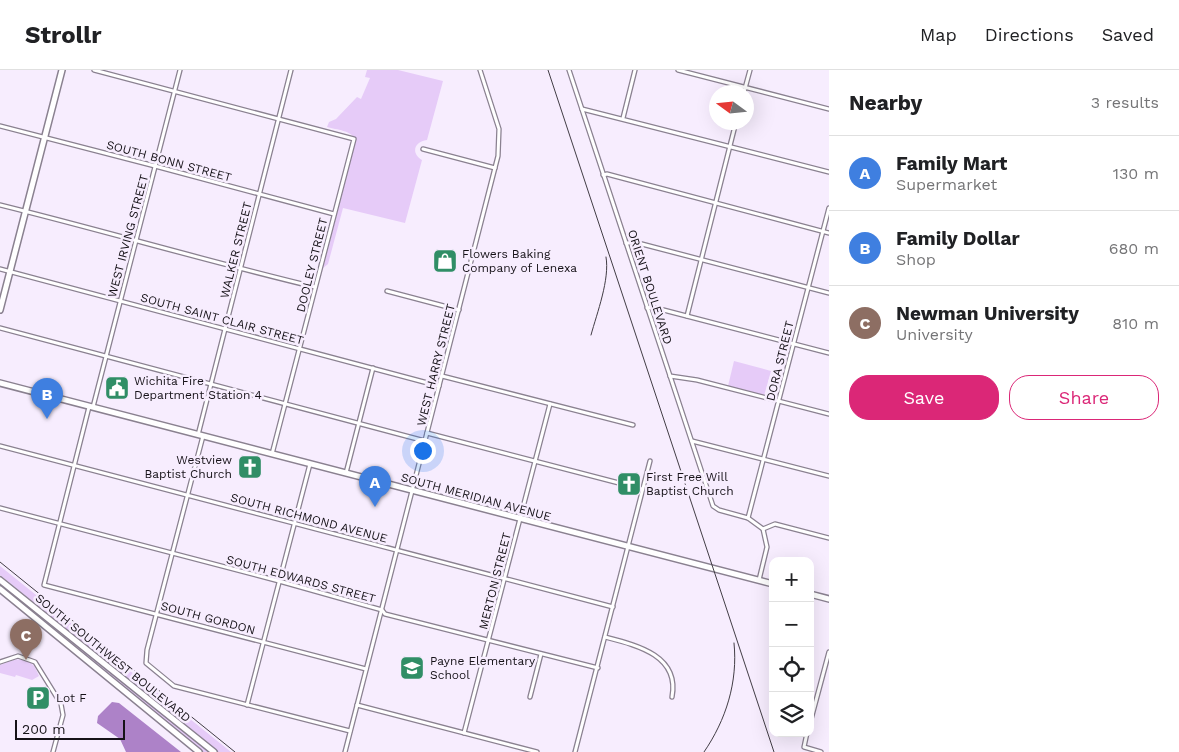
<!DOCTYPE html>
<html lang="en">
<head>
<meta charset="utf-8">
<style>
  :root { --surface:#fff; --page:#f6f6f6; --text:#202124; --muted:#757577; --line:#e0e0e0; --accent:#db2777 }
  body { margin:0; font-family:"Work Sans",sans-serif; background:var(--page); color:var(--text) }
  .controls { position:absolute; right:15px; bottom:15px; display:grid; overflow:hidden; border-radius:10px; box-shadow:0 5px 20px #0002 }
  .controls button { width:45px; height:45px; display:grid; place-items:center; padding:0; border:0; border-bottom:1px solid var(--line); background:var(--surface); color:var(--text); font:25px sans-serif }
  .compass { position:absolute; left:709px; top:15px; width:45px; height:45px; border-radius:50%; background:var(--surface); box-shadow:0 5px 20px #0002; rotate:285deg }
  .scale { position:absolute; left:15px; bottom:12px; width:110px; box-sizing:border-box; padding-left:5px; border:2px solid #161218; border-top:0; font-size:14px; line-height:18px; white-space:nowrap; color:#161218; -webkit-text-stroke:4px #f7edfe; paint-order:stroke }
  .you { position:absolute; left:422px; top:380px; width:18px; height:18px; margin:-12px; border:4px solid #fff; border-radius:50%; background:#1a73e8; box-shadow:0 0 0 8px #1a73e833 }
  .badge { display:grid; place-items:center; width:32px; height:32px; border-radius:50%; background:var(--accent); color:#fff; font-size:16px; font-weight:700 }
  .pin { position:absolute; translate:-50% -41px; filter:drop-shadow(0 1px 2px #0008) }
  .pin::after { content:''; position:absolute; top:26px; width:18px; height:15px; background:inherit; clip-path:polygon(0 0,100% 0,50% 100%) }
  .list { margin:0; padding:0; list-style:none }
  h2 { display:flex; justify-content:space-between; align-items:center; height:65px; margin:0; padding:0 20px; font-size:21px }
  h2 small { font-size:16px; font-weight:400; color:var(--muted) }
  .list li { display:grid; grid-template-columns:32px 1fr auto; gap:15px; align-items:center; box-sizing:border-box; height:75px; padding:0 20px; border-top:1px solid var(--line) }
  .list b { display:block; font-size:19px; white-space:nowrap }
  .list p { margin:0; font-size:16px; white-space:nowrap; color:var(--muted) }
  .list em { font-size:16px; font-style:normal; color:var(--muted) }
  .actions { display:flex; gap:10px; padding:15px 20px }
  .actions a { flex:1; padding:11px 0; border:1px solid var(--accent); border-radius:20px; text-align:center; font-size:18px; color:var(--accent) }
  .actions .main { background:var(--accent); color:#fff }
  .icon { flex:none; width:28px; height:28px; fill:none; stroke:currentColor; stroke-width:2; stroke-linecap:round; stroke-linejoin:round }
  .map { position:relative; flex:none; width:829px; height:682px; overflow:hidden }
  header { display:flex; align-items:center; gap:30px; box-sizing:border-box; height:70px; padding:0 25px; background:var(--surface); border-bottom:1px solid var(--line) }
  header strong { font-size:24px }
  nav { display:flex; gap:28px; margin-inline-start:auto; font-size:18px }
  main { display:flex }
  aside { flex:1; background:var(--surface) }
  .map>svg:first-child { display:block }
</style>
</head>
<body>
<header>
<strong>Strollr</strong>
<nav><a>Map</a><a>Directions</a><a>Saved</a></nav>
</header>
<main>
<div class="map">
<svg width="829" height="682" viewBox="0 0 829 682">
  <rect width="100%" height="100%" fill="#f7edfe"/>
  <!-- green -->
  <g fill="#e6cbf8">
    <path d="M367 0H398L443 11 427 70C415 71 410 83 422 90L405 153 343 138 328 194 323 198 356 70C351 60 337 60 327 57L329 52 336 49 357 27 361 29 370 8 365 7Z"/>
    <path d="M734 291 771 301 764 326 728 316Z"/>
    <path d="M0 496 231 682H218L207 673 0 505Z"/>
    <path d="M0 513 56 558 58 561H54L0 516Z"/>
    <path d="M67 570 72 571 210 682H203Z"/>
    <path d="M14 590C30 588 34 594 39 606L32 610 16 605 15 607 0 603V595Z"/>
  </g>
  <!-- water -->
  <path fill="#ad82c8" d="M112 632 119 633 181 682H126L120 669 97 653 98 646Z"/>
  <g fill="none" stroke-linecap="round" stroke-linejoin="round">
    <defs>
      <g id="street">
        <path d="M94 0 354 69 272 384"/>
        <path d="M569 0 713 436 719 440 748 448 763 459 767 477 759 510"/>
        <path d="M678 0 829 39"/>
        <path d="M744 22 750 0"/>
        <path d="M582 39 829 102"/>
        <path d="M623 48 635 0"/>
        <path d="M0 56 155 96 334 144"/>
        <path d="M423 79 495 98"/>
        <path d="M603 105 607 104 829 163"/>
        <path d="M0 135C105 161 210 192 315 217"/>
        <path d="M626 173H638L829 223"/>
        <path d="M0 199 439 316"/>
        <path d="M387 221 459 240"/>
        <path d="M647 238 652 237 829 283"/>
        <path d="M687 246 736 52"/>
        <path d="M0 258 425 371"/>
        <path d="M442 306 633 355"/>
        <path d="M670 306 697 310 829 344"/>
        <path d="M89 337 44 515 366 599"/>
        <path d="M93 337 180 0"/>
        <path d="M427 363 642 419"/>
        <path d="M198 365 291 0"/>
        <path d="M203 366 147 580 146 593 174 616 350 661"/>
        <path d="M692 371 829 406"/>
        <path d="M0 376 613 537"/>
        <path d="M346 403 373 298"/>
        <path d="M0 438 279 511 382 540 385 544 598 598"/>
        <path d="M748 448 829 138"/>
        <path d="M763 459 775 454 829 468"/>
        <path d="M605 567C636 575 680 585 672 627"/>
        <path d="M0 592 18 586 35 592 61 634 63 645 53 682"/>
        <path d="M530 627 541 584"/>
        <path d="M247 635 310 394"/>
        <path d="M357 635 537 682"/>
        <path d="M810 653 829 582"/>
        <path d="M464 663 550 334"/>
        <path d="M807 663 804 677 821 682"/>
        <path d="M345 682 498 86 499 59 480 0"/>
        <path d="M575 682 650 391"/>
      </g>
      <g id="secondary">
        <path d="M0 240 62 0"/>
        <path d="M0 313 773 514"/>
        <path d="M0 510 214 682"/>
        <path d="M0 519 199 682"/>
        <path d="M810 524 829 529"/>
      </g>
    </defs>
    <!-- street casing -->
    <use href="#street" stroke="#8a8190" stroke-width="5.5"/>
    <!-- secondary casing -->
    <use href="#secondary" stroke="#8a8190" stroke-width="8"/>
    <!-- street -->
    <use href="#street" stroke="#fff" stroke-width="3"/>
    <!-- secondary -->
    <use href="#secondary" stroke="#fff" stroke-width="5"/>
    <!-- rail -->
    <g stroke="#423d45" stroke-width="1">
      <path d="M548 0 774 682"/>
      <path d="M591 265C597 243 610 209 606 187"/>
      <path d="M0 492 235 682"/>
      <path d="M704 682C726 650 738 612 734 573"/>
    </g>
  </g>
  <!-- icons -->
  <defs>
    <symbol id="shop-square" viewBox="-11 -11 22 22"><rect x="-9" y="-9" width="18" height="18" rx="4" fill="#308e66" stroke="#f7edfe"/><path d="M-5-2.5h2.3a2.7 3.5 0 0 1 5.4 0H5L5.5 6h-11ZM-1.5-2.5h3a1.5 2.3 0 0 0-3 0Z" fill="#fff"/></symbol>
    <symbol id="civic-square" viewBox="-11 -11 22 22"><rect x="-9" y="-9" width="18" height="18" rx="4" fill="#308e66" stroke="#f7edfe"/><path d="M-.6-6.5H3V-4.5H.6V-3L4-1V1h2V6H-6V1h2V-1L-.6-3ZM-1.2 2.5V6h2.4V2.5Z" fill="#fff"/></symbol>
    <symbol id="church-square" viewBox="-11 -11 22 22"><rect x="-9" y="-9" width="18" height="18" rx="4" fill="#308e66" stroke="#f7edfe"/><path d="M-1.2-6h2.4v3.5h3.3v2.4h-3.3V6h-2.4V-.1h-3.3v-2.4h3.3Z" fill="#fff"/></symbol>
    <symbol id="school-square" viewBox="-11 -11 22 22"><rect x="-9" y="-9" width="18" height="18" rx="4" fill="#308e66" stroke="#f7edfe"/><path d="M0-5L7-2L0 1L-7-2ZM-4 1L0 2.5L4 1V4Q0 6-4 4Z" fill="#fff"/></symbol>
    <symbol id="parking-square" viewBox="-11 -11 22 22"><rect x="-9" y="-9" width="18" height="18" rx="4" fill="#308e66" stroke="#f7edfe"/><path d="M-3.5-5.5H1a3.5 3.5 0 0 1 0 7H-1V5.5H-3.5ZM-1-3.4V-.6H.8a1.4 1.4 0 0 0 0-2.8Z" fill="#fff"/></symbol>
  </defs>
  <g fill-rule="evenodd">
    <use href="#shop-square" x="431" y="177" width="28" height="28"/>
    <use href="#civic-square" x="103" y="304" width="28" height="28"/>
    <use href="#church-square" x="236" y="383" width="28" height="28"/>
    <use href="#church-square" x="615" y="400" width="28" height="28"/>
    <use href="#school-square" x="398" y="584" width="28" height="28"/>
    <use href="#parking-square" x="24" y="614" width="28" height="28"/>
  </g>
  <g text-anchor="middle" stroke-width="5" stroke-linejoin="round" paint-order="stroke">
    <!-- street labels -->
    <g font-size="12" fill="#161218" stroke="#f7edfe">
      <text transform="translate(169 91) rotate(15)" y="4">SOUTH BONN STREET</text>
      <text transform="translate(128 166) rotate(-75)" y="4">WEST IRVING STREET</text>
      <text transform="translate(236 180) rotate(-76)" y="4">WALKER STREET</text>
      <text transform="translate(312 195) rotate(-76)" y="4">DOOLEY STREET</text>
      <text transform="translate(650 217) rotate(72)" y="4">ORIENT BOULEVARD</text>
      <text transform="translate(222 249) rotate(15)" y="4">SOUTH SAINT CLAIR STREET</text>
      <text transform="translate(780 291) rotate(-76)" y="4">DORA STREET</text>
      <text transform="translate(436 295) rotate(-76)" y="4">WEST HARRY STREET</text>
      <text transform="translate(476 427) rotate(15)" y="4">SOUTH MERIDIAN AVENUE</text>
      <text transform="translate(309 448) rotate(15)" y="4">SOUTH RICHMOND AVENUE</text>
      <text transform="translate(301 509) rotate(15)" y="4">SOUTH EDWARDS STREET</text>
      <text transform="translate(495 511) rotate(-76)" y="4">MERTON STREET</text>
      <text transform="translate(208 548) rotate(15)" y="4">SOUTH GORDON</text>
      <text transform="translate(113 588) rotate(39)" y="4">SOUTH SOUTHWEST BOULEVARD</text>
    </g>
    <!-- poi labels -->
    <g font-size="12" fill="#161218" stroke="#f7edfe" text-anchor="start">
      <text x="462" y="188">Flowers Baking<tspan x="462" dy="14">Company of Lenexa</tspan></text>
      <text x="134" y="315">Wichita Fire<tspan x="134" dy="14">Department Station 4</tspan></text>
      <text x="232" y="394" text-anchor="end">Westview<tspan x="232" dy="14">Baptist Church</tspan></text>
      <text x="646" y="411">First Free Will<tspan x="646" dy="14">Baptist Church</tspan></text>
      <text x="430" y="595">Payne Elementary<tspan x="430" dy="14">School</tspan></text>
      <text x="56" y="632">Lot F</text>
    </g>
  </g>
</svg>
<div class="controls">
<button>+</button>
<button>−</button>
<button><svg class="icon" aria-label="locate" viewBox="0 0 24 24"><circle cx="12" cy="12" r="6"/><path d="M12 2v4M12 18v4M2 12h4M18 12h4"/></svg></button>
<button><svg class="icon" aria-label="layers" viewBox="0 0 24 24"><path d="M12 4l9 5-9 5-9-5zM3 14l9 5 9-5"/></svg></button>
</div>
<svg class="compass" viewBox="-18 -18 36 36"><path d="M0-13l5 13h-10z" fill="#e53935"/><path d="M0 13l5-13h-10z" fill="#757577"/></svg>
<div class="scale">200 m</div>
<div class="you"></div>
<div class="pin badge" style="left:375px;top:437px;background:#3f7fe0">A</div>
<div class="pin badge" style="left:47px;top:349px;background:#3f7fe0">B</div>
<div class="pin badge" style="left:26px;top:590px;background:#8d6e63">C</div>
</div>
<aside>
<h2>Nearby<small>3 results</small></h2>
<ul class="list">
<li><span class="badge" style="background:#3f7fe0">A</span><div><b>Family Mart</b><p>Supermarket</p></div><em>130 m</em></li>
<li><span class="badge" style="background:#3f7fe0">B</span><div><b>Family Dollar</b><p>Shop</p></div><em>680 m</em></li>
<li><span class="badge" style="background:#8d6e63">C</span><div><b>Newman University</b><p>University</p></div><em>810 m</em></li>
</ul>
<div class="actions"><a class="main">Save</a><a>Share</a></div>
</aside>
</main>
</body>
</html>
